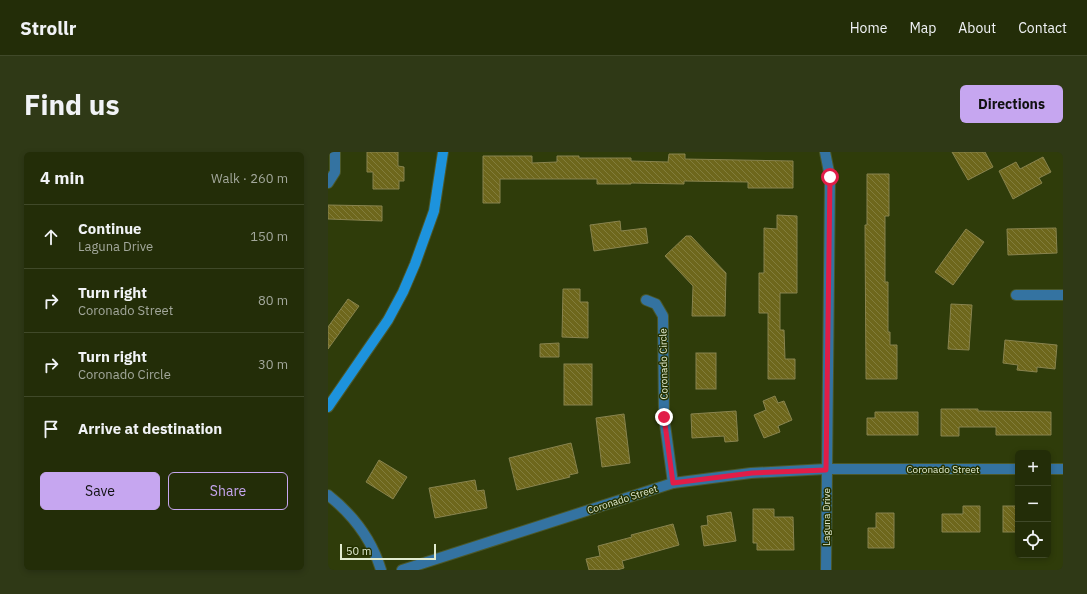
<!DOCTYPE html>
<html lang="en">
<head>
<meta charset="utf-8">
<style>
  :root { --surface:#232d08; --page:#2f3916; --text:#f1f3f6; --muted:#a3a89c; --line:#404929; --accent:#c6a6f0 }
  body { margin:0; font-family:"IBM Plex Sans",sans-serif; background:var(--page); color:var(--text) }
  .controls { position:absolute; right:12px; bottom:12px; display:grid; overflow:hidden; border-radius:6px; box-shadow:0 2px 6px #0003 }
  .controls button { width:36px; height:36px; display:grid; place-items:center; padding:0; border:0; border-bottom:1px solid var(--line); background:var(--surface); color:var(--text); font:20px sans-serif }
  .scale { position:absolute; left:12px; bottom:10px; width:96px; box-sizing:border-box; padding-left:4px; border:2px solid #e1ebd0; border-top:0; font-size:11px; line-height:14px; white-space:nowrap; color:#e1ebd0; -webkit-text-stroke:3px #253200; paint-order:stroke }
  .stop { position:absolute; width:12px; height:12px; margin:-9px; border:3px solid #e11d48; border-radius:50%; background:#fff }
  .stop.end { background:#e11d48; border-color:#fff; box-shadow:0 1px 4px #0008 }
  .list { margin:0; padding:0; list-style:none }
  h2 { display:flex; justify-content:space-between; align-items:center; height:52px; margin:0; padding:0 16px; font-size:17px }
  h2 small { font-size:13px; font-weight:400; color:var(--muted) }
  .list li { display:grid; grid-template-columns:26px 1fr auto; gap:12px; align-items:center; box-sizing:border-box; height:64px; padding:0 16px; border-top:1px solid var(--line) }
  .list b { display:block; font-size:15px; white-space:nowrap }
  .list p { margin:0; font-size:13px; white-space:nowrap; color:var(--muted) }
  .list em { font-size:13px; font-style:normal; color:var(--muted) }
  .actions { display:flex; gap:8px; padding:12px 16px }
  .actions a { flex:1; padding:9px 0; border:1px solid var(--accent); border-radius:6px; text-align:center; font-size:14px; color:var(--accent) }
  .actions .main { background:var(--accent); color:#111 }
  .icon { flex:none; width:22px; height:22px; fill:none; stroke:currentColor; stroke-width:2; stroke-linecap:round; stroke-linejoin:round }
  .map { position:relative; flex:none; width:735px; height:418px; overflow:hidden; border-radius:6px }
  header { display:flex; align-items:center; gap:24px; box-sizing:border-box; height:56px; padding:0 20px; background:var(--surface); border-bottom:1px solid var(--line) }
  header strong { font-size:19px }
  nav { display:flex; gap:22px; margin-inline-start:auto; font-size:14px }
  .intro { display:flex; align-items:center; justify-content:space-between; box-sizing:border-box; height:96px; padding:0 24px }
  h1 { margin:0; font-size:28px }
  .button { padding:10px 18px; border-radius:6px; background:var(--accent); color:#111; font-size:14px; font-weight:700 }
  main { display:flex; gap:24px; padding:0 24px }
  aside { flex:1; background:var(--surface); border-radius:6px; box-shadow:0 2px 6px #0003 }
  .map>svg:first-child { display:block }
</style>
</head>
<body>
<header>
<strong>Strollr</strong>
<nav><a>Home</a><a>Map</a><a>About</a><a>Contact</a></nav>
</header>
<div class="intro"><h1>Find us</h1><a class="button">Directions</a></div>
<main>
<aside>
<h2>4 min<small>Walk · 260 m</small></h2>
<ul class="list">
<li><svg class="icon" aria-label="ahead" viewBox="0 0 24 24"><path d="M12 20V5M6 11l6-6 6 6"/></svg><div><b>Continue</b><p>Laguna Drive</p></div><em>150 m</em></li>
<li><svg class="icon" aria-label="right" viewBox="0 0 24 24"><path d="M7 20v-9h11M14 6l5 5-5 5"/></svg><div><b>Turn right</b><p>Coronado Street</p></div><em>80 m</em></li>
<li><svg class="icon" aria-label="right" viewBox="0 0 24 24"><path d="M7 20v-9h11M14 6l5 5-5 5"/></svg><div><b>Turn right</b><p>Coronado Circle</p></div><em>30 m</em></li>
<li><svg class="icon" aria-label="arrive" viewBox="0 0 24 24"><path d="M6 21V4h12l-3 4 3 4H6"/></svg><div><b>Arrive at destination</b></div></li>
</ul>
<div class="actions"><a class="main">Save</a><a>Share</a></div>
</aside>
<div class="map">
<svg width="735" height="418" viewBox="0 0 735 418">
  <defs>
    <pattern id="building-back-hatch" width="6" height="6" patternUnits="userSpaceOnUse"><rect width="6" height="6" fill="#6e671c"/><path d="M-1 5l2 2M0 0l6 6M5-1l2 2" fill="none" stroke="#827d3c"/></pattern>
  </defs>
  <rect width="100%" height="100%" fill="#2f3c0a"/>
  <!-- building -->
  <g fill="url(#building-back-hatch)" stroke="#88834e">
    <path d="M39 0H70V14L76 15V29H71V37H45V20H39Z"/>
    <path d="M624 0H657L665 15 640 28Z"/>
    <path d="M341 2H357V7L465 9V36H420V30L356 29V32L303 31V32H269V27H172V51H155V4H204V11L229 10V4H251V6H303V9L340 10Z"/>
    <path d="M715 5 723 20 711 26 714 31 685 47 671 19 688 10 692 17Z"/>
    <path d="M539 22H561V64H557V130H560V180H562V193H569V227H538L537 73H539Z"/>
    <path d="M0 53 54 54V69L0 67Z"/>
    <path d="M449 63 469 64V141H452V178H456L457 207H467V227H440V161H431V121H436V76L449 77Z"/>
    <path d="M292 69 293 79 318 76 320 91 266 99 262 73Z"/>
    <path d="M728 76 729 101 680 103 679 77Z"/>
    <path d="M638 77 656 90 625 133 607 120Z"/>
    <path d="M358 84H363L398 121 397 164H364L365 134 337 104Z"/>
    <path d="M235 137H252V150H260V186L234 185Z"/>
    <path d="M20 147 31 154 0 197V175Z"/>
    <path d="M623 152 644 153 641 198 620 197Z"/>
    <path d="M677 188 729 193 727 217 709 215V220L689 218 690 213 675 211Z"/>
    <path d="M231 191V205H212V192Z"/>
    <rect x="368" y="201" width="20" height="36"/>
    <rect x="236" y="212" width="28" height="41"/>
    <path d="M447 244 450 251 456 249 464 268 450 274 452 280 436 286 426 263 438 258 435 249Z"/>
    <path d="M613 257H650V259L723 260V283H668V275H631V284H613Z"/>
    <path d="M408 259 410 289 397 290 396 284 364 286 363 262Z"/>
    <path d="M547 260H590V283H539V266H547Z"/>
    <path d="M296 262 302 311 274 315 268 266Z"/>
    <path d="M243 291 250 321 241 323 242 325 189 338 181 306Z"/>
    <path d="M51 308 79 325 65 347 38 330Z"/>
    <path d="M147 328 149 339 156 338 159 356 107 366 101 336Z"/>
    <path d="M635 354H652V380H614V362H635Z"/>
    <rect x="675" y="354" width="15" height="26"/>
    <path d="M425 357H446V365H465L466 398H429V391H425Z"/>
    <path d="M403 360 408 389 376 394 373 374 380 373 379 364Z"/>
    <path d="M548 361H566V396H540V376H548Z"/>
    <path d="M345 372 351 393 294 409 296 416 289 418H261L258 407 272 404 270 394 304 385 303 383Z"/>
  </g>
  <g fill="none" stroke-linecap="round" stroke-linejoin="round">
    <defs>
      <g id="minor">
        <path d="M497 0 502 25 498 418"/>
        <path d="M0 31 7 20V0"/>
        <path d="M688 143H735"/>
        <path d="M318 148 328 152 335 164 336 265 345 331"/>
        <path d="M720 317H735"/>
        <path d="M0 343C24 362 44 388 53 418"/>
        <path d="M74 418 345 331 423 321 498 317H690"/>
      </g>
      <path id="secondary" d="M0 255 60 168 75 140 87 112 106 59 115 0"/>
    </defs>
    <!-- minor casing -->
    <use href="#minor" stroke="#4b582a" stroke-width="12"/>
    <!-- secondary casing -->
    <use href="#secondary" stroke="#4b582a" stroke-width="12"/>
    <!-- minor -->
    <use href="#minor" stroke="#3473a1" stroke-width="10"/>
    <!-- secondary -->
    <use href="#secondary" stroke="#1d93dd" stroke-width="10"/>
  </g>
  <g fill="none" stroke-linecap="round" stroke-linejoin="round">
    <!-- route -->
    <path stroke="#e11d48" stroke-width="5" d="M336 265 345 331 424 321 498 318 502 25"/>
  </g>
  <g text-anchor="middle" stroke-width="3" stroke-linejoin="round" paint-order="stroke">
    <!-- street labels -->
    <g font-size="10" fill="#e1ebd0" stroke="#253200">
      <text transform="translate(335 212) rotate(-91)" y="4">Coronado Circle</text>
      <text x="615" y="321">Coronado Street</text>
      <text transform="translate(294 347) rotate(-18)" y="4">Coronado Street</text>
      <text transform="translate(498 365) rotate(-90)" y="4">Laguna Drive</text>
    </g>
  </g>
</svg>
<div class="controls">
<button>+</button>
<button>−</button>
<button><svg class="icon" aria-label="locate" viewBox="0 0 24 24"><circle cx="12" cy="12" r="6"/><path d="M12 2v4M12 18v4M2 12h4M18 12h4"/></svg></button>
</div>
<div class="scale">50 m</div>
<div class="stop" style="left:502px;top:25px"></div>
<div class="stop end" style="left:336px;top:265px"></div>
</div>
</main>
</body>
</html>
